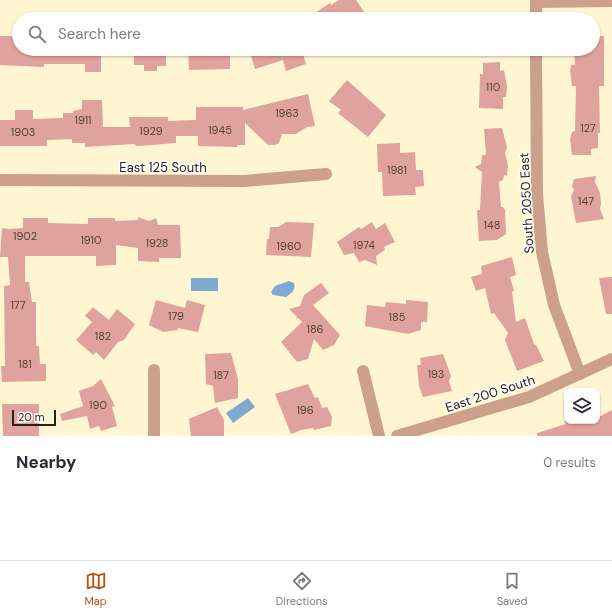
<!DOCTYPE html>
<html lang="en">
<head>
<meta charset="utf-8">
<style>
  :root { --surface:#fff; --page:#f7f7f7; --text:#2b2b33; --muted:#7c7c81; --line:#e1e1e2; --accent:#b45309 }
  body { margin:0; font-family:"DM Sans",sans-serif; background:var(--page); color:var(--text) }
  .controls { position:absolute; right:12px; bottom:12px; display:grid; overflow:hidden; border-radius:8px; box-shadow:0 1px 3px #0004 }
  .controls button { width:36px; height:36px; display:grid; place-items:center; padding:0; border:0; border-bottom:1px solid var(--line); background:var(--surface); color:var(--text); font:20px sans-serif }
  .scale { position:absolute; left:12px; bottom:10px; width:44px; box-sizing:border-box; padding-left:4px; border:2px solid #262315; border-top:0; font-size:11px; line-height:14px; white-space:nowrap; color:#262315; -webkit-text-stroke:3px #fff; paint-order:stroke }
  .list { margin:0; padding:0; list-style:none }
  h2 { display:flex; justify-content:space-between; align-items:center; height:52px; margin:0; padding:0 16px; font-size:17px }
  h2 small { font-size:13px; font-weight:400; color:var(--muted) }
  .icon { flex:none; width:22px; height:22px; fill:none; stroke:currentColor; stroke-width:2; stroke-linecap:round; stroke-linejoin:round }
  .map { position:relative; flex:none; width:612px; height:436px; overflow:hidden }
  .search { position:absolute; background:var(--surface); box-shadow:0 1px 3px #0004; left:12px; right:12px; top:12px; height:44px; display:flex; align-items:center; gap:10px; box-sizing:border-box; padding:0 14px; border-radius:22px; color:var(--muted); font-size:15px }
  .sheet { height:124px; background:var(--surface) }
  nav { display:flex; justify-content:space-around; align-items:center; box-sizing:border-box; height:56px; border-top:1px solid var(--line); background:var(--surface); font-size:11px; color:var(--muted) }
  nav a { display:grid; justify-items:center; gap:2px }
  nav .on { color:var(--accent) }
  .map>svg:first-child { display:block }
</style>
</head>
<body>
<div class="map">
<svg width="612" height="436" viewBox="0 0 612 436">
  <rect width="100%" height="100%" fill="#fff6d1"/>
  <!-- water -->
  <g fill="#80a9d2">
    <rect x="191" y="278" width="27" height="13"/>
    <path d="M289 281 294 283C296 291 291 293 286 297L273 295 271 292 275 286Z"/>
    <path d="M248 398 255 407 233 423 226 413Z"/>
  </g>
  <!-- building -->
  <g fill="#e0a29c">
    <path d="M339 0H356L369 19H306L330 3 331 5Z"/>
    <path d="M0 36H19V49H101V72H85V64H44V67L0 65Z"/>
    <path d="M593 36H604V86H599L600 133H598V148L591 149V155H572L570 139 572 132 575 131 576 86H572L570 70 571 65H575L574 49H593Z"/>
    <path d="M134 49H166V66H157V71H144V65H134Z"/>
    <path d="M188 49H230V69L189 70Z"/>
    <path d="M249 49H309L310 52 303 54 306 64 286 71 283 60 255 69Z"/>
    <path d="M500 62V71L504 70 507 86 506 97H503V109L479 108 480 74H483V63Z"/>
    <path d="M347 80 386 115 368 137 338 113 341 110 329 101Z"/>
    <path d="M308 94 315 126 307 127 296 134H282L279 143 275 145H268L245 123V145H237V147L198 146V136H176V143L152 145 137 146 134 144 85 147V143H72V139L47 140V146H0V120H15V110H33V119L63 118V113H73V111L82 109V100H102L103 127H130L129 117H168V121L196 120V107H243V110Z"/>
    <path d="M502 128 507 147 505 153 508 165 507 176 504 175 503 180 499 182 501 207H503L505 210 506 234 497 240 479 241 477 210H480L482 172 475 167 481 164 482 155H486L484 129Z"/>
    <path d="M400 143V153L415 152 416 170H423L424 186 415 187 416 195 383 196 382 172H378L377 144Z"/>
    <path d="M596 176 595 182 600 193 601 204 600 209 604 219 576 223 571 196 574 190 572 186 574 179Z"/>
    <path d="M138 217 149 221 156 218 158 225H180L181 258H159V262L138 261V248L116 245V265L96 266V256H25V282H29L32 302H36V346H39L40 364H46V381L2 382 1 366H5L4 286 10 285 8 257H0L2 228 9 229 23 228V218H48V223L88 224V218H115V221L138 220Z"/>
    <path d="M286 222 314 223 311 257 266 255 267 239H269L270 227H278Z"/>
    <path d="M372 222 376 229 385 223 395 242 384 247 385 250 376 256 377 265 365 260 359 262 354 253 344 255 337 242 359 227 361 229Z"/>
    <path d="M512 257 516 275 510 277 514 291H512L516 322 525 318 534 344 536 345 544 361 517 371 505 340 508 333 494 313 491 314 485 288 476 291 471 277 482 274 481 266Z"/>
    <path d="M612 277V314H606L599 278Z"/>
    <path d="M321 283 329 293 313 305 340 335 334 345 323 350 314 339 308 359 297 362 281 342 302 322 298 318 296 320 297 317 289 309 300 306 304 295Z"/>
    <path d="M156 300 185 308 187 300 205 305 198 332 178 328V330L163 332 149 325Z"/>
    <path d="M406 300 428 302 427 322H421V330L408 334 365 326 367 305 385 307 386 302 406 304Z"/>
    <path d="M93 307 109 320 117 309 135 324 124 340 118 342 104 360 96 352 93 355 76 340 92 322 85 316Z"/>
    <path d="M231 353 238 379V398L215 403 213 386 206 384 205 354Z"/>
    <path d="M443 354 451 376 449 381 452 391 423 397 419 386 417 365H421L420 358Z"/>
    <path d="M101 379 115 406 112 407 117 426 101 431 99 426 90 429 87 416 62 421 60 414 83 406 79 391 93 386Z"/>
    <path d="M308 384 315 398 318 397 322 408 327 407 332 417 331 426 314 430 313 428 301 430 291 434 275 394Z"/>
    <path d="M2 404H39V436H3Z"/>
    <path d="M217 407 224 420V436H191L189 419Z"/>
    <path d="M612 410V436H537V433L566 424 564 421H597V418Z"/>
  </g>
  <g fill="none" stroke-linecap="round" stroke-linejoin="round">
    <!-- street -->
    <g stroke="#cca08b" stroke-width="12">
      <path d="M536 0V19"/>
      <path d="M536 2 612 1"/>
      <path d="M536 49 537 194 542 252 554 305 580 374"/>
      <path d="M0 180 244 181 326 174"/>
      <path d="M154 370V436"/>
      <path d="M363 371 379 436"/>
      <path d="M397 436 529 397 612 359"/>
    </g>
  </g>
  <g text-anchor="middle" stroke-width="3" stroke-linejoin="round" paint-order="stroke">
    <!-- number labels -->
    <g font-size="11" fill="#544337">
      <text x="493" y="91">110</text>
      <text x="287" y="117">1963</text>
      <text x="83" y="124">1911</text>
      <text x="588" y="132">127</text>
      <text x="220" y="134">1945</text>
      <text x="151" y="135">1929</text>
      <text x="23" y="136">1903</text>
      <text x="397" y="174">1981</text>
      <text x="586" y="205">147</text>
      <text x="492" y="229">148</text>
      <text x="25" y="240">1902</text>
      <text x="91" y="244">1910</text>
      <text x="157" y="247">1928</text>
      <text x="364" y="249">1974</text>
      <text x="289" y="250">1960</text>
      <text x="18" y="309">177</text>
      <text x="176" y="320">179</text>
      <text x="397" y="321">185</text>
      <text x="315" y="333">186</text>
      <text x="103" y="340">182</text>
      <text x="25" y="368">181</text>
      <text x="436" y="378">193</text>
      <text x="221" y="379">187</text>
      <text x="98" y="409">190</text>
      <text x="305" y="414">196</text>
    </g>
    <!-- street labels -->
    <g font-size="13" fill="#262315" stroke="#fff">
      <text x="163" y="172">East 125 South</text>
      <text transform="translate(526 203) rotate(-93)" y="5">South 2050 East</text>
      <text transform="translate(490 393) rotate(-18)" y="5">East 200 South</text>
    </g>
  </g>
</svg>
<div class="controls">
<button><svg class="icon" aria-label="layers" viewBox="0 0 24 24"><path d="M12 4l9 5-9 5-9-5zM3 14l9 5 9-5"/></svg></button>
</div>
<div class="scale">20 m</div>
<div class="search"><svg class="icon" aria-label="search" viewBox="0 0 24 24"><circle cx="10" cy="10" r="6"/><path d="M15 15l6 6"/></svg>Search here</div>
</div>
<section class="sheet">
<h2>Nearby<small>0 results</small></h2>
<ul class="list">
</ul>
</section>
<nav>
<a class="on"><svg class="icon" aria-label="map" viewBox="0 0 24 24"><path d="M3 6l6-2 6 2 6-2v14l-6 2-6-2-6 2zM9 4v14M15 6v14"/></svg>Map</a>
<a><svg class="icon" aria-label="directions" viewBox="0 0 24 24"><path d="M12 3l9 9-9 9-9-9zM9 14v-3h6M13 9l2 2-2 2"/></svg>Directions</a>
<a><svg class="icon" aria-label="saved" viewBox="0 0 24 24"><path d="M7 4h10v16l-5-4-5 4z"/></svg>Saved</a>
</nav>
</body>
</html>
